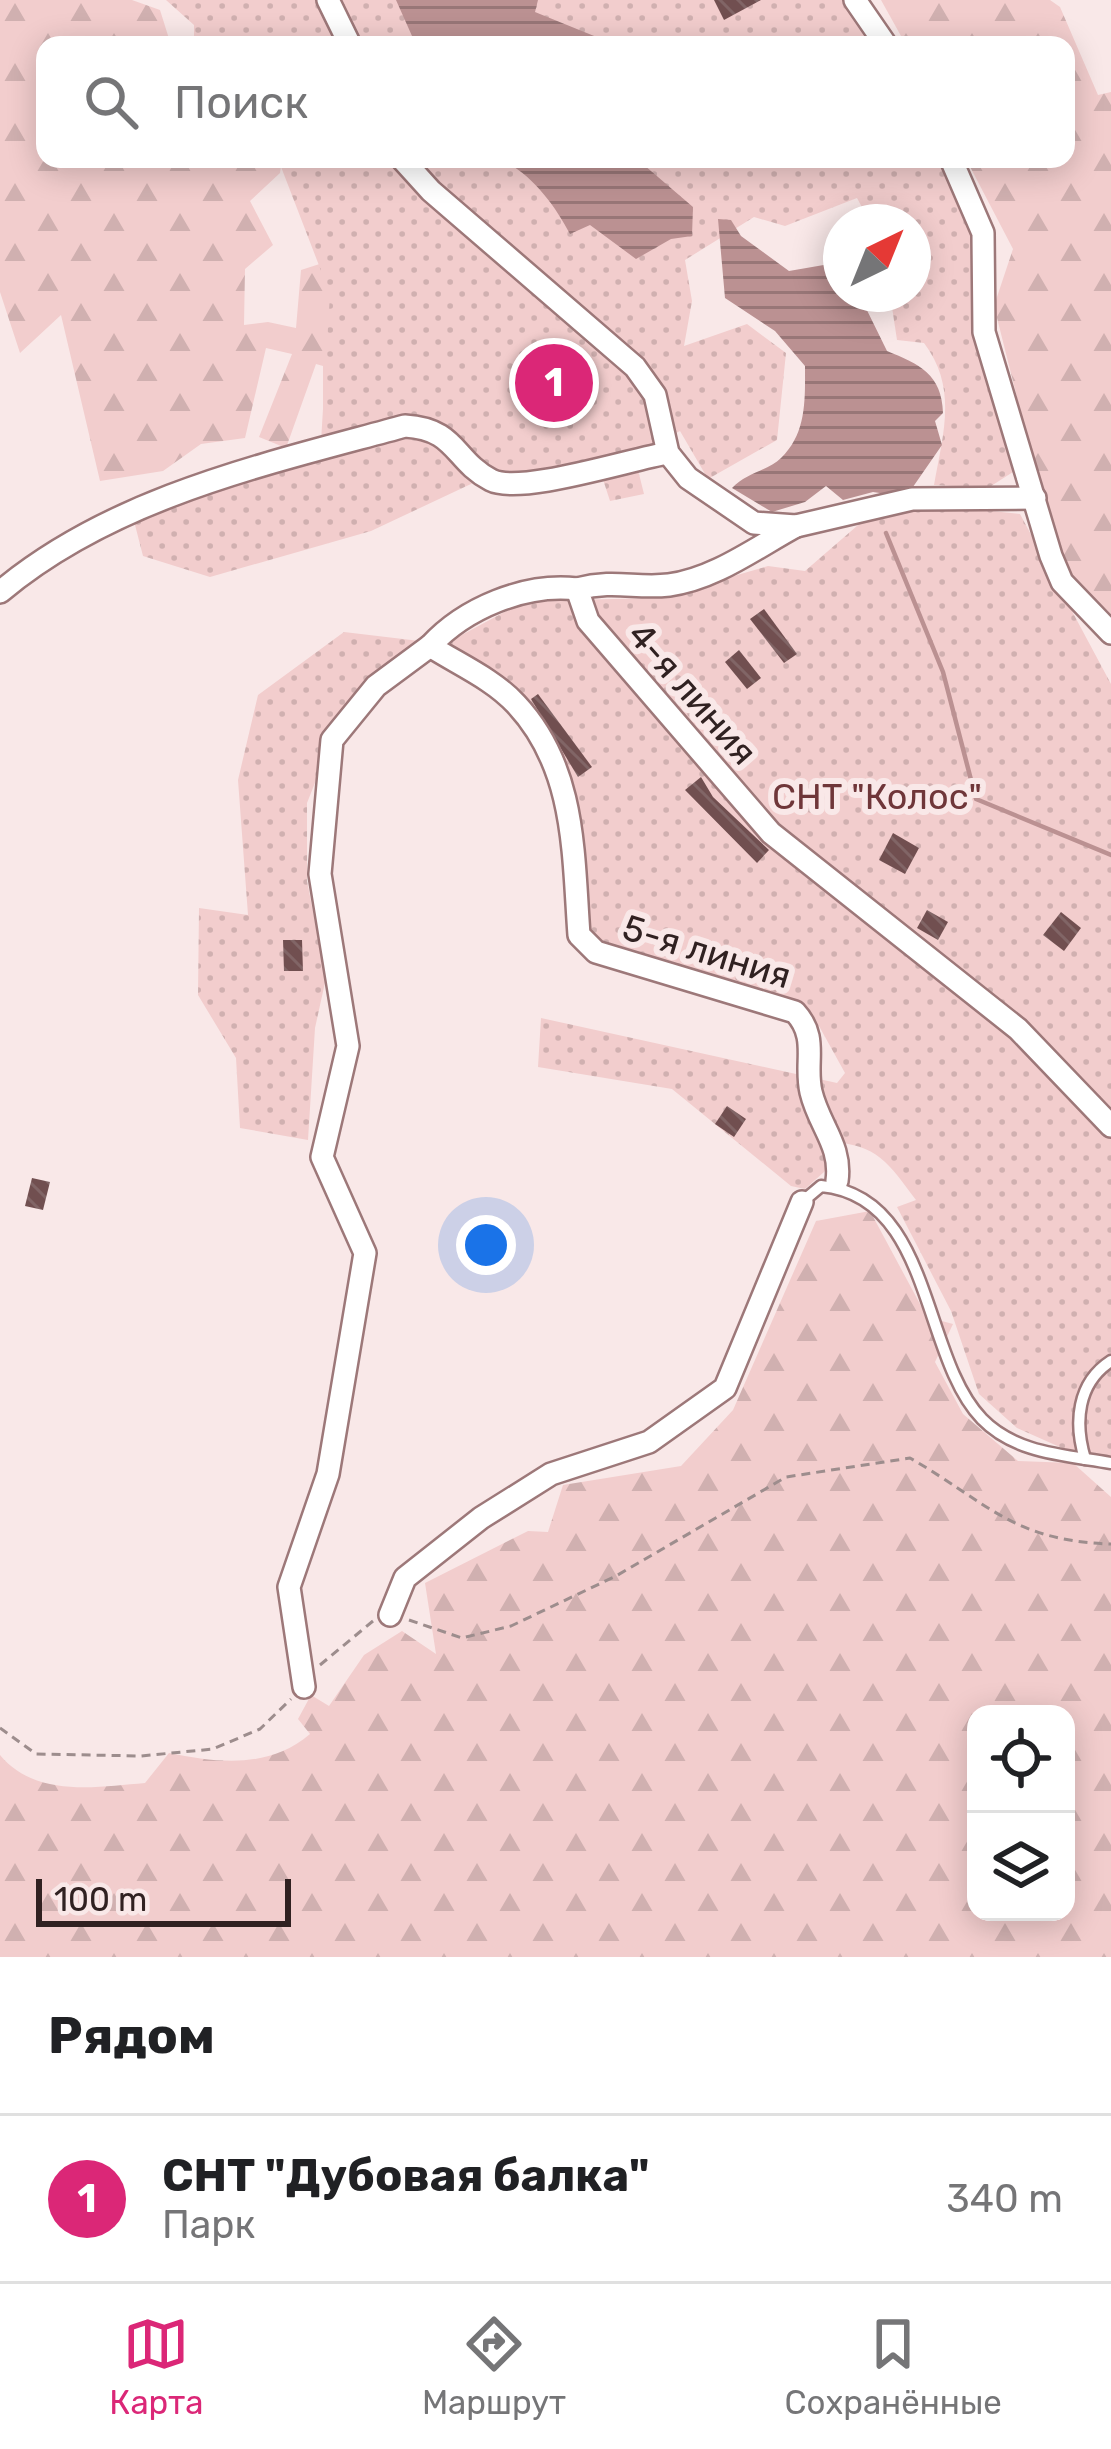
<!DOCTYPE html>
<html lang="ru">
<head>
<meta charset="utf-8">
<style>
  :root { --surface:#fff; --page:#f6f6f6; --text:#202124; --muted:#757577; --line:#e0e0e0; --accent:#db2777 }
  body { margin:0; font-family:Rubik,sans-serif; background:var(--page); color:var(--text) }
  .controls { position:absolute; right:36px; bottom:36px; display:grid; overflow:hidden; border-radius:24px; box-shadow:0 6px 30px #0003 }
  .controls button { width:108px; height:108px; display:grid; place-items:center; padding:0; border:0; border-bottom:3px solid var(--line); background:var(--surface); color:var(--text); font:60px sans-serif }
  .compass { position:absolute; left:823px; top:204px; width:108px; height:108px; border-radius:50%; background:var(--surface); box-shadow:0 6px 30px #0003; rotate:43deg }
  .scale { position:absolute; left:36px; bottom:30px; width:255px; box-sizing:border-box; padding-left:12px; border:6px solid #302121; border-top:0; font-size:33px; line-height:42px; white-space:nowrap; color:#302121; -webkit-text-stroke:9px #f9e8e8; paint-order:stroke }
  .you { position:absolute; left:486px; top:1245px; width:42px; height:42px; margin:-30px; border:9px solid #fff; border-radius:50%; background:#1a73e8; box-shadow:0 0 0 18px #1a73e833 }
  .badge { display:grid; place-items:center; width:78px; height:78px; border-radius:50%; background:var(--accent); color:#fff; font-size:39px; font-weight:700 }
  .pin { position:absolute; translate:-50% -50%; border:6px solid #fff; box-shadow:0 3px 12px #0006 }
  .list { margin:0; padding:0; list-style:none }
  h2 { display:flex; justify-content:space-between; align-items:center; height:156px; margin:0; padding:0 48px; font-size:51px }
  h2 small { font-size:39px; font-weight:400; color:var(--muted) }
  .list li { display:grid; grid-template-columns:78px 1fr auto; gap:36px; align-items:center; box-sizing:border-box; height:168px; padding:0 48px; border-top:3px solid var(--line) }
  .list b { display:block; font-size:45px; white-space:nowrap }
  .list p { margin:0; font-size:39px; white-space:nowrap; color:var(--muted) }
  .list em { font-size:39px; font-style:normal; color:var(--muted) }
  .icon { flex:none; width:66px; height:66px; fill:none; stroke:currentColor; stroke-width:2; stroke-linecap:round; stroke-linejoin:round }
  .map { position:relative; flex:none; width:1111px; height:1957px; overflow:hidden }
  .search { position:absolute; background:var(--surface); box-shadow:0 6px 30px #0003; left:36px; right:36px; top:36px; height:132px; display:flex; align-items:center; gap:30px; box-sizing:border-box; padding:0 42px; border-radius:24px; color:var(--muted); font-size:45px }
  .sheet { height:324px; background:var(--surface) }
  nav { display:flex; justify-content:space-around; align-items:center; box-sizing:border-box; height:168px; border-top:3px solid var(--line); background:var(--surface); font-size:33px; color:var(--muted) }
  nav a { display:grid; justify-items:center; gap:6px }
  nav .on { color:var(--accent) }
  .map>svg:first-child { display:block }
</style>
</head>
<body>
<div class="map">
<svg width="1111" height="1957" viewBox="0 0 1111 1957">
  <defs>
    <pattern id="forest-firs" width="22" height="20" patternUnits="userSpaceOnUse" patternTransform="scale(3)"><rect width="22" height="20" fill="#f2cdcd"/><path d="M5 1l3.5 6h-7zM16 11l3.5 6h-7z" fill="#d0b0b0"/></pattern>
    <pattern id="garden-dots" width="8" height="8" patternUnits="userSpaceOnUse" patternTransform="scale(3)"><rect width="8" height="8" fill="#f2cdcd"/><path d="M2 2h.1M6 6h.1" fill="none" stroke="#d0b0b0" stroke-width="1.8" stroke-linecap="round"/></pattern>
    <pattern id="water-rules" width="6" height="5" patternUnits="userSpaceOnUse" patternTransform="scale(3)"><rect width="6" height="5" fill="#bb9192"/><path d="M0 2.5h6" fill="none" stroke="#987677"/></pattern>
    <pattern id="building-back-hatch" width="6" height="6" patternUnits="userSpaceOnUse" patternTransform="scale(3)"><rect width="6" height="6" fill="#714f50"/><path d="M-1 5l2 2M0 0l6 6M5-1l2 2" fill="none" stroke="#816566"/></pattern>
  </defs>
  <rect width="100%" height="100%" fill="#f9e8e8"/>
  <!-- forest -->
  <g fill="url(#forest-firs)" fill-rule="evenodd">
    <path d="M0 0H132L160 10 171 45H45V159H282L280 173 250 201 273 245 245 269 244 325 268 322 296 328 301 270 335 259 323 440V366L316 364 286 448 259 437 292 354 266 348 245 438 201 444 163 471 100 481 61 315 20 353 0 292Z"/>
    <path d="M881 0H1050L1060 7 1098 95 1111 92V625L1067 583 1031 453 994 306 1013 249 966 159H1066V45H906Z"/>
    <path d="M870 1211 927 1317 953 1324 935 1362 963 1414 1018 1461 1073 1463 1111 1497V1957H0V1755C36 1798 96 1787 145 1783L169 1753C219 1763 269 1769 310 1734L298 1719 311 1695 329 1706 364 1655 402 1631 436 1654 425 1583 528 1531 548 1532 563 1485 681 1466 733 1410 816 1221ZM976 1714H1066V1912H976Z"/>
  </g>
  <!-- garden -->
  <g fill="url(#garden-dots)">
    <path d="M166 0H842L875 45H194V25Z"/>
    <path d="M278 159H948L975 223 1019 468 988 488 934 485C943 434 958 388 924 343L897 340 890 294H913V222H870L857 198 785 226 754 217 685 260 692 301 684 346 747 324 786 353 777 440 708 479 680 431 634 454 644 494 610 501 598 464 488 476 371 531 210 577 143 556 134 521 200 493 320 458 330 294Z"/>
    <path d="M907 502 1020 514 1111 684V1460L1062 1448 1017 1428 979 1394 951 1311 897 1207 916 1200C888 1163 878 1144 829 1142L833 1164 805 1189 791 1186 672 1089 538 1067 541 1018 837 1083 845 1073 819 1026 756 998 599 949 583 930 569 776 459 656 394 663 332 740 307 803V881L326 978 315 1028 308 1140 240 1128 236 1058 198 995 199 908 248 915 238 780 258 695 344 632 445 644 525 601 658 598 768 566 805 571 865 519Z"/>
  </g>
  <!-- water -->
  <g fill="url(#water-rules)">
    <path d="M396 0H538L535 12 604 40 602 45H416Z"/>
    <path d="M498 159H637L693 207 692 236 671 239 636 259 590 225 570 234C555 205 529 170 498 159Z"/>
    <path d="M718 219 731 220 741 236 789 271 841 262V294H859L887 351C919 364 942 374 943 413L935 421 942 445 906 497 873 492 843 500 826 486 805 502 772 512 732 488C746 473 769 470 781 458 807 433 805 399 805 366L775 331 725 298Z"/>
  </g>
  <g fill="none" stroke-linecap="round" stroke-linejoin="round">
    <!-- stream -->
    <path stroke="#bb9192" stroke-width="4.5" d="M886 533 943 672 976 799 1111 855"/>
  </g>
  <!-- building -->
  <g fill="url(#building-back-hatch)">
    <path d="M714 0H761L724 20Z"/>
    <path d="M764 609 797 654 784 663 750 619Z"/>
    <path d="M739 650 761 678 747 689 725 662Z"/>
    <path d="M538 694 592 767 578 777 531 699Z"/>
    <path d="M701 777 713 797 769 850 757 863 685 790Z"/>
    <path d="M893 833 919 848 905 874 879 860Z"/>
    <path d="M927 910 948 922 938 940 917 928Z"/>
    <path d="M1061 912 1081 928 1064 951 1043 935Z"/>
    <path d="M283 940H302L303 971H284Z"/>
    <path d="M727 1106 746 1119 734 1137 715 1124Z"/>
    <path d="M32 1178 50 1182 43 1210 25 1206Z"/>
  </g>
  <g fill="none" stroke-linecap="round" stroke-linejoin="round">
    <defs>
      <g id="service">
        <path d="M802 1202 821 1186C933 1196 921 1356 982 1419 1016 1454 1066 1455 1111 1463"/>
        <path d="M1085 1459C1074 1423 1077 1383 1111 1361"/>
      </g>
      <g id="minor">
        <path d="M328 0 350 45"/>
        <path d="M855 0 886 45"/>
        <path d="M402 159 431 191 635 367 655 395 668 453 688 478 754 523 796 526 912 499 1035 498"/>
        <path d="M951 159 983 233 984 332 1051 556 1062 582 1111 633"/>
        <path d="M796 526C757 547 715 579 669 585 635 589 615 579 577 589L588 621 771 833 1018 1029 1111 1126"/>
        <path d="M577 589C525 583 465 608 430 646 458 664 493 679 516 704 576 768 573 853 579 935L596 952 795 1012C819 1038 804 1062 811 1092 819 1126 842 1145 837 1181"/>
        <path d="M0 592C113 497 266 464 405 426 457 429 453 460 491 480 520 495 631 459 668 453"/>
        <path d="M390 1615 405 1578 481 1518 551 1474 649 1442 725 1388 802 1202"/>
        <path d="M304 1687 289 1587 328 1474 365 1253 322 1157 348 1046 320 874 332 740 376 686 430 646"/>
      </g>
    </defs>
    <!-- service casing -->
    <use href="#service" stroke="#9d7879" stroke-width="15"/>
    <!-- minor casing -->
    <use href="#minor" stroke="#9d7879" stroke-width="26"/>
    <!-- path -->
    <g stroke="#9d8d8d" stroke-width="3" stroke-dasharray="9 6" stroke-linecap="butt">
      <path d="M409 1620 462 1638 511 1626 616 1576 786 1477 910 1458C988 1503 1013 1541 1111 1544"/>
      <path d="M320 1665 373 1621"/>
      <path d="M0 1728 36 1754 141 1756 213 1749 260 1729 291 1699"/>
    </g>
    <!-- service -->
    <use href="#service" stroke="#fff" stroke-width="10"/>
    <!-- minor -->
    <use href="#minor" stroke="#fff" stroke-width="21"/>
  </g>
  <g text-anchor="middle" stroke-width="12" stroke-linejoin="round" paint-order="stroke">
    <!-- street labels -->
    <g font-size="36" fill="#302121" stroke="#f9e8e8">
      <text transform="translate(693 693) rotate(49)" y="13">4-я линия</text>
      <text transform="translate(707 951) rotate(17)" y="13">5-я линия</text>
    </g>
    <!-- park labels -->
    <g font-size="36" fill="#6f3639" stroke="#f9e8e8">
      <text x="877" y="809">СНТ "Колос"</text>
    </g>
  </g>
</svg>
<div class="controls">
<button><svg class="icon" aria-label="locate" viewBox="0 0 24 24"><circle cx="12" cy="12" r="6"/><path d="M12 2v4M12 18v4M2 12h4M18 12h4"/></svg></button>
<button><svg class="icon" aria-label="layers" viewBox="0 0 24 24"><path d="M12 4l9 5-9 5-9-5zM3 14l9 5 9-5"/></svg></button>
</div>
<svg class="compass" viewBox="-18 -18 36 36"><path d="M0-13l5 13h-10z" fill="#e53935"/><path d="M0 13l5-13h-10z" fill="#757577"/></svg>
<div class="scale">100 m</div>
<div class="you"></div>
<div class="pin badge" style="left:554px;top:383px">1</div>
<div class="search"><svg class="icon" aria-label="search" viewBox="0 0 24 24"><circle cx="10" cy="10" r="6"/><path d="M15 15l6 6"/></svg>Поиск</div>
</div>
<section class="sheet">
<h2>Рядом<small></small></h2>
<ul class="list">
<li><span class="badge">1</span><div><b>СНТ &quot;Дубовая балка&quot;</b><p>Парк</p></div><em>340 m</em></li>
</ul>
</section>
<nav>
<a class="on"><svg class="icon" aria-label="map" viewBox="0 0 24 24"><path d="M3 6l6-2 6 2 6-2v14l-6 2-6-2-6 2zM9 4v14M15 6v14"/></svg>Карта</a>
<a><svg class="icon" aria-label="directions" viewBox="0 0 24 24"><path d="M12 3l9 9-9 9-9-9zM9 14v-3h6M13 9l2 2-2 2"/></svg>Маршрут</a>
<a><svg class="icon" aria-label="saved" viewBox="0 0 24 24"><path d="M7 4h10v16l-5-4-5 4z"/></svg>Сохранённые</a>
</nav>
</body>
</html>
